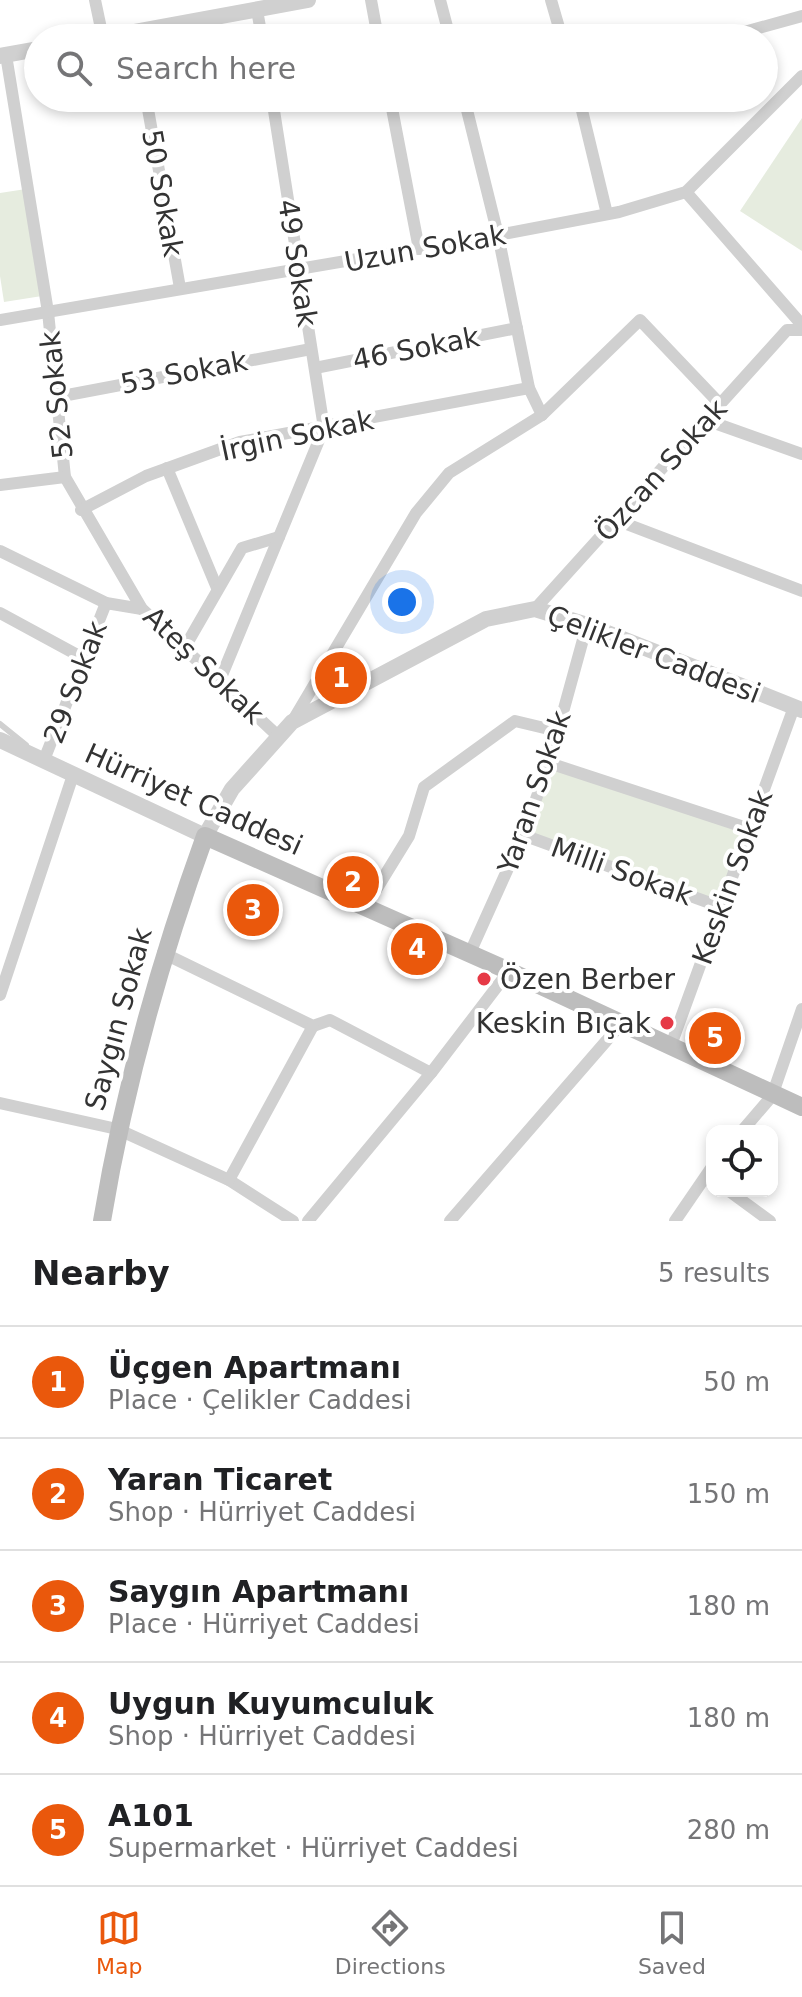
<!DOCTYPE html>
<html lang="en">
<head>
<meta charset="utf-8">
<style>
  :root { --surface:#fff; --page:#f6f6f6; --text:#202124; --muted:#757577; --line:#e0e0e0; --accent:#ea580c }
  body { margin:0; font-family:"DejaVu Sans",sans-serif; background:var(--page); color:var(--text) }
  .controls { position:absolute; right:24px; bottom:24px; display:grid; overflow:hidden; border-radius:16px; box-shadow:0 4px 12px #0003 }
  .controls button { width:72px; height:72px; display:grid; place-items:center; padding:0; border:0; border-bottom:2px solid var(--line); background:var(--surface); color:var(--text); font:40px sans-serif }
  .you { position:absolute; left:402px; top:602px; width:28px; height:28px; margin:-20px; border:6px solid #fff; border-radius:50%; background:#1a73e8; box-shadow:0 0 0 12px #1a73e833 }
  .badge { display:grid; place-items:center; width:52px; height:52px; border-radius:50%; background:var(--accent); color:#fff; font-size:26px; font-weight:700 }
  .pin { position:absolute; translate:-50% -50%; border:4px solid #fff; box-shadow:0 2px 8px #0006 }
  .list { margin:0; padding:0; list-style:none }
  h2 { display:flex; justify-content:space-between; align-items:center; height:104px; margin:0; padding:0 32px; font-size:34px }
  h2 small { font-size:26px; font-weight:400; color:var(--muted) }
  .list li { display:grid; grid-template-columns:52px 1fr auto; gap:24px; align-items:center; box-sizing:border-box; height:112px; padding:0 32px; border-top:2px solid var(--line) }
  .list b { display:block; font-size:30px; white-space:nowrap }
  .list p { margin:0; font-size:26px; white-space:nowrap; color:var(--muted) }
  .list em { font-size:26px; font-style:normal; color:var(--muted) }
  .icon { flex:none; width:44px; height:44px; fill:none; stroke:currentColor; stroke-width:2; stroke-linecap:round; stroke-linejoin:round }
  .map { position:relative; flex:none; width:802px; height:1221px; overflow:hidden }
  .search { position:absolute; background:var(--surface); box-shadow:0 4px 12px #0003; left:24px; right:24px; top:24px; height:88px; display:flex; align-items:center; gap:20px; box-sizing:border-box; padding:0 28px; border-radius:44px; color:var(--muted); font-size:30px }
  .sheet { height:664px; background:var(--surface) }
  nav { display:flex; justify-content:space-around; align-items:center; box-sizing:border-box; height:112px; border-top:2px solid var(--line); background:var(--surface); font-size:22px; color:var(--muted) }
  nav a { display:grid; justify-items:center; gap:4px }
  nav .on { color:var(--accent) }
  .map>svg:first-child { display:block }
</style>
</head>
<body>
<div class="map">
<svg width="802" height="1221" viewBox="0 0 802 1221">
  <rect width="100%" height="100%" fill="#fff"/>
  <!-- green -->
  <g fill="#e6ecdf">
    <path d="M802 118V251L740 211Z"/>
    <path d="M26 189 42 296 4 302 0 276V193Z"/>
    <path d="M553 767 748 831 721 903 529 833Z"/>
  </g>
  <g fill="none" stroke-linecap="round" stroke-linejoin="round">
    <!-- service -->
    <path stroke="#d0d0d0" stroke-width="6" d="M0 724 26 745"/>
    <!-- minor -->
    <g stroke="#d0d0d0" stroke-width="12">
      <path d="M95 0 103 38"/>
      <path d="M371 0 378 38"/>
      <path d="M440 0 450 38"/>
      <path d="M551 0 562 38"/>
      <path d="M257 10 262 38"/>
      <path d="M723 38 802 16"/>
      <path d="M6 55 48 312 65 477 142 609 278 736"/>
      <path d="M146 98 180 288"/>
      <path d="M390 98 419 249"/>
      <path d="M464 98 498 235 529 388 542 415"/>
      <path d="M579 98 607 214"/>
      <path d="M686 192 802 325"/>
      <path d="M0 320 498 235 619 212 686 192 802 76"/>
      <path d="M315 368 517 328"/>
      <path d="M57 397 311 349"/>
      <path d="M706 420 802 454"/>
      <path d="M167 468 217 588"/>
      <path d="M0 485 65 477"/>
      <path d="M81 510 146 476 240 442 529 388"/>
      <path d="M616 520 802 591"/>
      <path d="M0 551 106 603 142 609"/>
      <path d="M535 609 787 330H802"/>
      <path d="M0 613 83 658"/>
      <path d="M185 647 242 548 279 537"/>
      <path d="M220 680 324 428 272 98"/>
      <path d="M292 722 416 513 449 473 542 415 640 320 720 404"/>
      <path d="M44 760 106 603"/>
      <path d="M549 763 750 829"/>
      <path d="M523 835 721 907"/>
      <path d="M366 906 409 836 424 787 515 721 557 731"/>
      <path d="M163 953 313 1026 330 1020 431 1073"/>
      <path d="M469 955 523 835 549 763 587 625"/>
      <path d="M0 995 73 775"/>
      <path d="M670 1048 794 707"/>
      <path d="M0 1103 117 1129 229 1180 293 1221"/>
      <path d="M742 1131 772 1096 802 1009"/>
      <path d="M229 1180 313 1026"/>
      <path d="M729 1191 770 1221"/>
      <path d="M308 1221 431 1073 509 971"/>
      <path d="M450 1221 621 1024"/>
      <path d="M675 1221 712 1167"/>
    </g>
    <!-- tertiary -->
    <g stroke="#d0d0d0" stroke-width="16">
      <path d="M101 38 308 0"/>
      <path d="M0 56 38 49"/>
      <path d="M0 740 205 836 232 789 292 722 486 619 535 609 587 625 802 710"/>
    </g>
    <!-- secondary -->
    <path stroke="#bdbdbd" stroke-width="18" d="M102 1221C124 1088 159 963 205 836L509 971 802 1107"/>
  </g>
  <!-- markers -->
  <g fill="#e63946" stroke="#fff" stroke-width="3">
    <circle cx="484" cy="979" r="8"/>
    <circle cx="667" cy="1023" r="8"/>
  </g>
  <g text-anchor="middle" stroke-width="8" stroke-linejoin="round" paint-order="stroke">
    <!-- street labels -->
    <g font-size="28" fill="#333" stroke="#fff">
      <text transform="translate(163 193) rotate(80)" y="10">50 Sokak</text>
      <text transform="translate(425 248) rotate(-10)" y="10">Uzun Sokak</text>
      <text transform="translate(298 263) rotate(81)" y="10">49 Sokak</text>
      <text transform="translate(416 348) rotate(-11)" y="10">46 Sokak</text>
      <text transform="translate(184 372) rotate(-11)" y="10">53 Sokak</text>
      <text transform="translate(56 395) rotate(-96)" y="10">52 Sokak</text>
      <text transform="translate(297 435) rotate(-12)" y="10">İrgin Sokak</text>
      <text transform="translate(661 470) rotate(-48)" y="10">Özcan Sokak</text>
      <text transform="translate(654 654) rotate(21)" y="10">Çelikler Caddesi</text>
      <text transform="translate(204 665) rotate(44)" y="10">Ateş Sokak</text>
      <text transform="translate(75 682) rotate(-69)" y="10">29 Sokak</text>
      <text transform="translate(534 792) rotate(-71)" y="10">Yaran Sokak</text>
      <text transform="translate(194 799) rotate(24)" y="10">Hürriyet Caddesi</text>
      <text transform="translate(622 871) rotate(20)" y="10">Milli Sokak</text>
      <text transform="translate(732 877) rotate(-70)" y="10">Keskin Sokak</text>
      <text transform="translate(118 1019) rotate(-75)" y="10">Saygın Sokak</text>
    </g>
    <!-- poi labels -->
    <g font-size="28" fill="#333" stroke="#fff" text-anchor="start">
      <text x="500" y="989">Özen Berber</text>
      <text x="651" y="1033" text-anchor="end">Keskin Bıçak</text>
    </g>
  </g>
</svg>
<div class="controls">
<button><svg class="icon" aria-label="locate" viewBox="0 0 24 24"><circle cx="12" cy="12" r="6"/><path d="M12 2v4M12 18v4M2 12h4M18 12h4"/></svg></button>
</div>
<div class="you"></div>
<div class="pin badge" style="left:341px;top:678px">1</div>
<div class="pin badge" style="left:353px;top:882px">2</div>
<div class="pin badge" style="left:253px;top:910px">3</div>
<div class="pin badge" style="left:417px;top:949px">4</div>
<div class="pin badge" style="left:715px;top:1038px">5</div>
<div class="search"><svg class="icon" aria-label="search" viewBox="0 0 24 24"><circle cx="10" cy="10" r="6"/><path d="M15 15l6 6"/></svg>Search here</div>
</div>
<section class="sheet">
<h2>Nearby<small>5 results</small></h2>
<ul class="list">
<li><span class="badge">1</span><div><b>Üçgen Apartmanı</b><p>Place · Çelikler Caddesi</p></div><em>50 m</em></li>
<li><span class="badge">2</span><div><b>Yaran Ticaret</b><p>Shop · Hürriyet Caddesi</p></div><em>150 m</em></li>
<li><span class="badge">3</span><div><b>Saygın Apartmanı</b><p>Place · Hürriyet Caddesi</p></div><em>180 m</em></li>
<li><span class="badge">4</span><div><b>Uygun Kuyumculuk</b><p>Shop · Hürriyet Caddesi</p></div><em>180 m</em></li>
<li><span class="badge">5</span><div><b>A101</b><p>Supermarket · Hürriyet Caddesi</p></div><em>280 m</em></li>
</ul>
</section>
<nav>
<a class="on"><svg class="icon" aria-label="map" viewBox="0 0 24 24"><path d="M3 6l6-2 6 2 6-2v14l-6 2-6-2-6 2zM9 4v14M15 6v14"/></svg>Map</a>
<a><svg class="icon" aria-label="directions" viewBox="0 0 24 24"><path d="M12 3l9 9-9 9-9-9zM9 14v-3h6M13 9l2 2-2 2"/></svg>Directions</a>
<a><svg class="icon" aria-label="saved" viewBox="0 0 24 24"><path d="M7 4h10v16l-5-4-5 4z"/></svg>Saved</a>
</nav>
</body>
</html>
